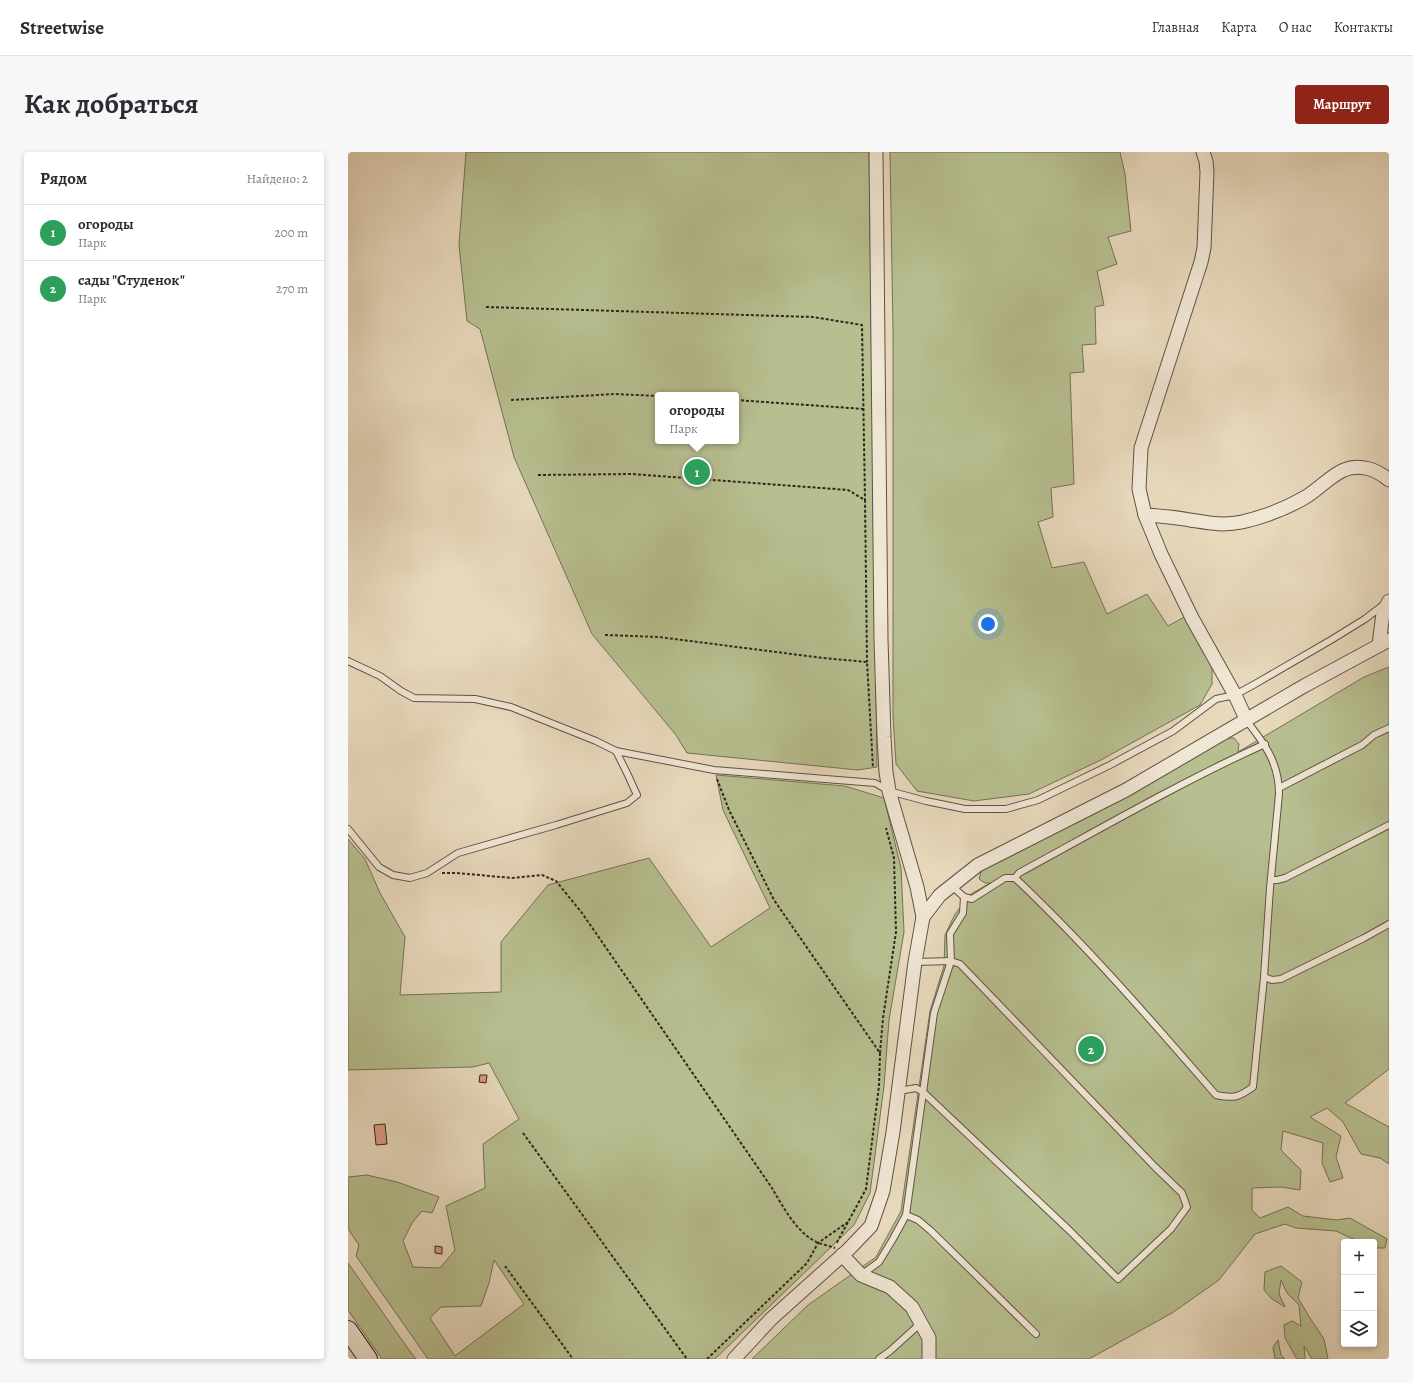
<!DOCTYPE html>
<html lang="ru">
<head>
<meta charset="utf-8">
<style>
  :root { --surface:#fff; --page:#f7f7f7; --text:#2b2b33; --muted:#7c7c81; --line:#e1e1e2; --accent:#8f2418 }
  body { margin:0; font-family:Alegreya,serif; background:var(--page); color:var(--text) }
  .controls { position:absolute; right:12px; bottom:12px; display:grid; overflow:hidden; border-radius:4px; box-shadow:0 2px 6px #0003 }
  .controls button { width:36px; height:36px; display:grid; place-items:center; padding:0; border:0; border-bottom:1px solid var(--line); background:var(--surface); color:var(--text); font:20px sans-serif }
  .you { position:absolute; left:640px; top:472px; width:14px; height:14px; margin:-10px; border:3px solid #fff; border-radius:50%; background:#1a73e8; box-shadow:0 0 0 6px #1a73e833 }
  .badge { display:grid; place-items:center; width:26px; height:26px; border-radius:50%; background:var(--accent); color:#fff; font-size:13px; font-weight:700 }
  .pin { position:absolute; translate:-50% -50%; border:2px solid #fff; box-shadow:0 1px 4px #0006 }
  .popup { position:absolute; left:307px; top:240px; width:84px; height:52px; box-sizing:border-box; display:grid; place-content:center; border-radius:4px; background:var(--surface); filter:drop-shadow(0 1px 3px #0005); font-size:13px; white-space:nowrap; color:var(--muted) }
  .popup b { font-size:15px; color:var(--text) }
  .popup::after { content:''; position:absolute; left:50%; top:100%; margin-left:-8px; border:8px solid transparent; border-top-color:var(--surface) }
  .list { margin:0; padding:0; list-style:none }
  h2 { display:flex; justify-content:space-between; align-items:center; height:52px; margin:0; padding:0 16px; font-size:17px }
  h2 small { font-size:13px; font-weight:400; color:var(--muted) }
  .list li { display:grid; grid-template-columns:26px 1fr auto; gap:12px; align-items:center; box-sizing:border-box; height:56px; padding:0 16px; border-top:1px solid var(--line) }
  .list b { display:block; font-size:15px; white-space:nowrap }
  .list p { margin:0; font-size:13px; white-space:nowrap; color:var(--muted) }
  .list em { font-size:13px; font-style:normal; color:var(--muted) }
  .icon { flex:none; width:22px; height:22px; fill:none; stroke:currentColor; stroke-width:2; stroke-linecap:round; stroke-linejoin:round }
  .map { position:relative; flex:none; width:1041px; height:1207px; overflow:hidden; border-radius:4px }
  header { display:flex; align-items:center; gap:24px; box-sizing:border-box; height:56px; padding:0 20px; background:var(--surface); border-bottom:1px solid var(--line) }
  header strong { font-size:19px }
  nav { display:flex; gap:22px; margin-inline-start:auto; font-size:14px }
  .intro { display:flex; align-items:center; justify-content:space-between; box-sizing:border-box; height:96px; padding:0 24px }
  h1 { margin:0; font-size:28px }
  .button { padding:10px 18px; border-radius:4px; background:var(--accent); color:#fff; font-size:14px; font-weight:700 }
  main { display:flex; gap:24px; padding:0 24px }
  aside { flex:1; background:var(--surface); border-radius:4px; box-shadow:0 2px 6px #0003 }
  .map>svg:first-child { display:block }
</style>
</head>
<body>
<header>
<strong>Streetwise</strong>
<nav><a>Главная</a><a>Карта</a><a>О нас</a><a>Контакты</a></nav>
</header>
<div class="intro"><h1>Как добраться</h1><a class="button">Маршрут</a></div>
<main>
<aside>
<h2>Рядом<small>Найдено: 2</small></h2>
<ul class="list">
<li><span class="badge" style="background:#2e9e5b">1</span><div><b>огороды</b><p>Парк</p></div><em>200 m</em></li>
<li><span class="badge" style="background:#2e9e5b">2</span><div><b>сады &quot;Студенок&quot;</b><p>Парк</p></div><em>270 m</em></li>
</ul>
</aside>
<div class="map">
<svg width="1041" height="1207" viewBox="0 0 1041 1207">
  <rect width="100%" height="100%" fill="#e8d9bd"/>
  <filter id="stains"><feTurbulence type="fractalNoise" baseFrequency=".005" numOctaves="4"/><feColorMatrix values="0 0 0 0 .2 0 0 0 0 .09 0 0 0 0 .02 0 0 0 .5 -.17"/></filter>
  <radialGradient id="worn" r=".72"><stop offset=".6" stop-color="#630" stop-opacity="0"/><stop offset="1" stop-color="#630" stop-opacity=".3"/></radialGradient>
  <!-- green -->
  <g fill="#b7bf90" stroke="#747257" fill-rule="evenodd">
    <path d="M118 0H521L529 615 510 618 339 601 328 583 244 482 166 305 132 177 119 169 111 93ZM310 243H388V289H310Z"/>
    <path d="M542 0H772L777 22 783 79 760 85 769 112 749 119 756 153 747 155 748 192 734 193 736 220 722 221 726 332 703 336 705 365 690 370 704 416 736 410 759 462 799 442 820 474 838 464 864 514V532L852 553 753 608 681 642 626 649 569 639 548 612 545 564V178Z"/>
    <path d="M1041 515V917L997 951 1041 975V1012L1032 1006 1013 1002 995 970 979 956 962 965 993 984 988 1005 995 1026 982 1030 974 1011 975 991 935 979 933 998 953 1018 952 1038 933 1035 904 1036V1058L912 1066 940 1055 955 1064 989 1068 1002 1066 1039 1087 1037 1096H1026V1090H1012L988 1079 948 1076 937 1072 907 1082 871 1128 824 1161 741 1207H404L460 1153 528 1105 553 1059 582 859 596 814 597 783 607 762 623 742 642 731H637L631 727 634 717 878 586H886L891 592 890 600 1016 525Z"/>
    <path d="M368 623 497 634 536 646 553 716 556 780 541 868 536 934 522 1041 506 1073 367 1207H80L8 1104 11 1093 0 1077V1025L19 1023 49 1030 91 1045 84 1061 74 1059 64 1071 55 1089 65 1115 92 1116 107 1098 98 1054 137 1036 135 992 171 967 141 911 125 915 0 918V687L17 707 32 741 57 785 52 843 153 840V790L200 733 301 706 363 795 422 756 375 658ZM146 1108 176 1152 107 1204 82 1166 93 1155 133 1154 141 1131Z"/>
    <path d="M0 1111 61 1198 68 1207H34L0 1158Z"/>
    <path d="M933 1114 954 1130 950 1146 962 1166 976 1187 980 1207H964L956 1194 957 1207H949L937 1186 936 1173 944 1169 953 1174 951 1153 939 1141 933 1128 931 1142 937 1155 924 1147 916 1138 917 1120Z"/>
    <path d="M930 1188 933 1203 937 1207H927L925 1195Z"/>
  </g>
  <!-- building -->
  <g fill="#dc9a81" stroke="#30261e">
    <path d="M132 923H139L138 931 131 930Z"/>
    <path d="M37 972 39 992 28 993 26 973Z"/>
    <path d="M87 1094 94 1095V1102L87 1101Z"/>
  </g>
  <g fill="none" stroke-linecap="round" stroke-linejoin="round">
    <defs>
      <g id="lane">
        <path d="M0 509 32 524 53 539 66 546 127 547 163 555 248 589 268 599 366 618 527 631 541 639 578 649 617 657H658L690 648 762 613 825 579 868 547 887 543 907 532 983 488 1017 467 1034 454"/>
        <path d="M931 636 1014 593 1026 583 1041 576"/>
        <path d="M0 677 31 715 45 723 62 726 79 721 110 701 208 673 279 651 289 643 279 621 268 599"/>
        <path d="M667 726 671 721C752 677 833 630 917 592"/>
        <path d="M924 728H929L937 726 1041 673"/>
        <path d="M604 734 616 745 624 747 657 726H667C739 794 803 868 868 943 886 947 891 945 905 935L916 825 922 736 931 642C931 611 917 592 898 568"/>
        <path d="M916 825 924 828 933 827 1016 786 1041 772"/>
        <path d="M551 939 568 936 575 940 722 1079 770 1127 823 1077 839 1055 834 1041 807 1015 612 812 603 809 602 782 615 761 616 745"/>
        <path d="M558 1063 570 1068 583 1079 688 1182"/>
        <path d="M513 1123 531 1110 545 1087 558 1063 586 861 603 809 567 810"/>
        <path d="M531 1207 542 1199 573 1171"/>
      </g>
      <g id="street">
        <path d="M528 0 533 487 536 585 538 620 541 639 569 735 575 765"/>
        <path d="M855 0 858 9 859 20 856 96 853 110 793 296 791 337 797 363 813 402 844 466 887 543 898 567"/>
        <path d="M797 363C812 364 827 365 842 368 861 371 874 374 894 370 915 365 937 357 956 346 969 339 983 323 996 318 1012 311 1029 318 1041 328"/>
        <path d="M1031 493 1035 461 1041 449"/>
        <path d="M494 1103 513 1123 542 1135 564 1155 581 1186V1207"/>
        <path d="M386 1207 423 1167 500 1098 523 1074 535 1039 545 980 567 810 575 765 592 743 630 713 778 638 956 534 1041 488"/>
      </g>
      <path id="secondary" d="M0 1178 20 1207"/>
    </defs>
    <!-- lane casing -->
    <use href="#lane" stroke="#5e5346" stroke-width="8"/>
    <!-- street casing -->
    <use href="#street" stroke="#5e5346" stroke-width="15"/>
    <!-- secondary casing -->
    <use href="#secondary" stroke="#30261e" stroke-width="20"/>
    <!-- path -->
    <g stroke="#30261e" stroke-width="2" stroke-dasharray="3 2" stroke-linecap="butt">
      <path d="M138 155 465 165 514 173 517 348"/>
      <path d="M163 248 267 242 310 244"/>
      <path d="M388 248 516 257"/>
      <path d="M190 323 284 322 500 338 517 348 519 510"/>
      <path d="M257 483 311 485 475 506 519 510 525 616"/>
      <path d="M369 627 381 658 426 748 532 901 531 934 518 1037 488 1092"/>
      <path d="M94 721H109L164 726 194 723 208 729 234 761 424 1036C435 1055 450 1083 471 1091 476 1093 482 1094 487 1096"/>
      <path d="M532 901 535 866 548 780 546 706 538 676"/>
      <path d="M175 981 339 1207"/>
      <path d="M157 1114 225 1207"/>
      <path d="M359 1207 459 1111 470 1091 500 1070"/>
    </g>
    <!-- lane -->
    <use href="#lane" stroke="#f0e6d4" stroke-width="6"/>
    <!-- street -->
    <use href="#street" stroke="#f0e6d4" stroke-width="13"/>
    <!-- secondary -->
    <use href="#secondary" stroke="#f0e6d4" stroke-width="18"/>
  </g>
  <rect width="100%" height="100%" filter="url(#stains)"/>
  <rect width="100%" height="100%" fill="url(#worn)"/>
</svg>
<div class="controls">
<button>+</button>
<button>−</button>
<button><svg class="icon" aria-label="layers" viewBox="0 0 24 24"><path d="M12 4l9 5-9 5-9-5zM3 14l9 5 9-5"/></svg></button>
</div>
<div class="you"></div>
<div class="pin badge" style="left:349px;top:320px;background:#2e9e5b">1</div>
<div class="popup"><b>огороды</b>Парк</div>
<div class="pin badge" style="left:743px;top:897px;background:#2e9e5b">2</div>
</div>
</main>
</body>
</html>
